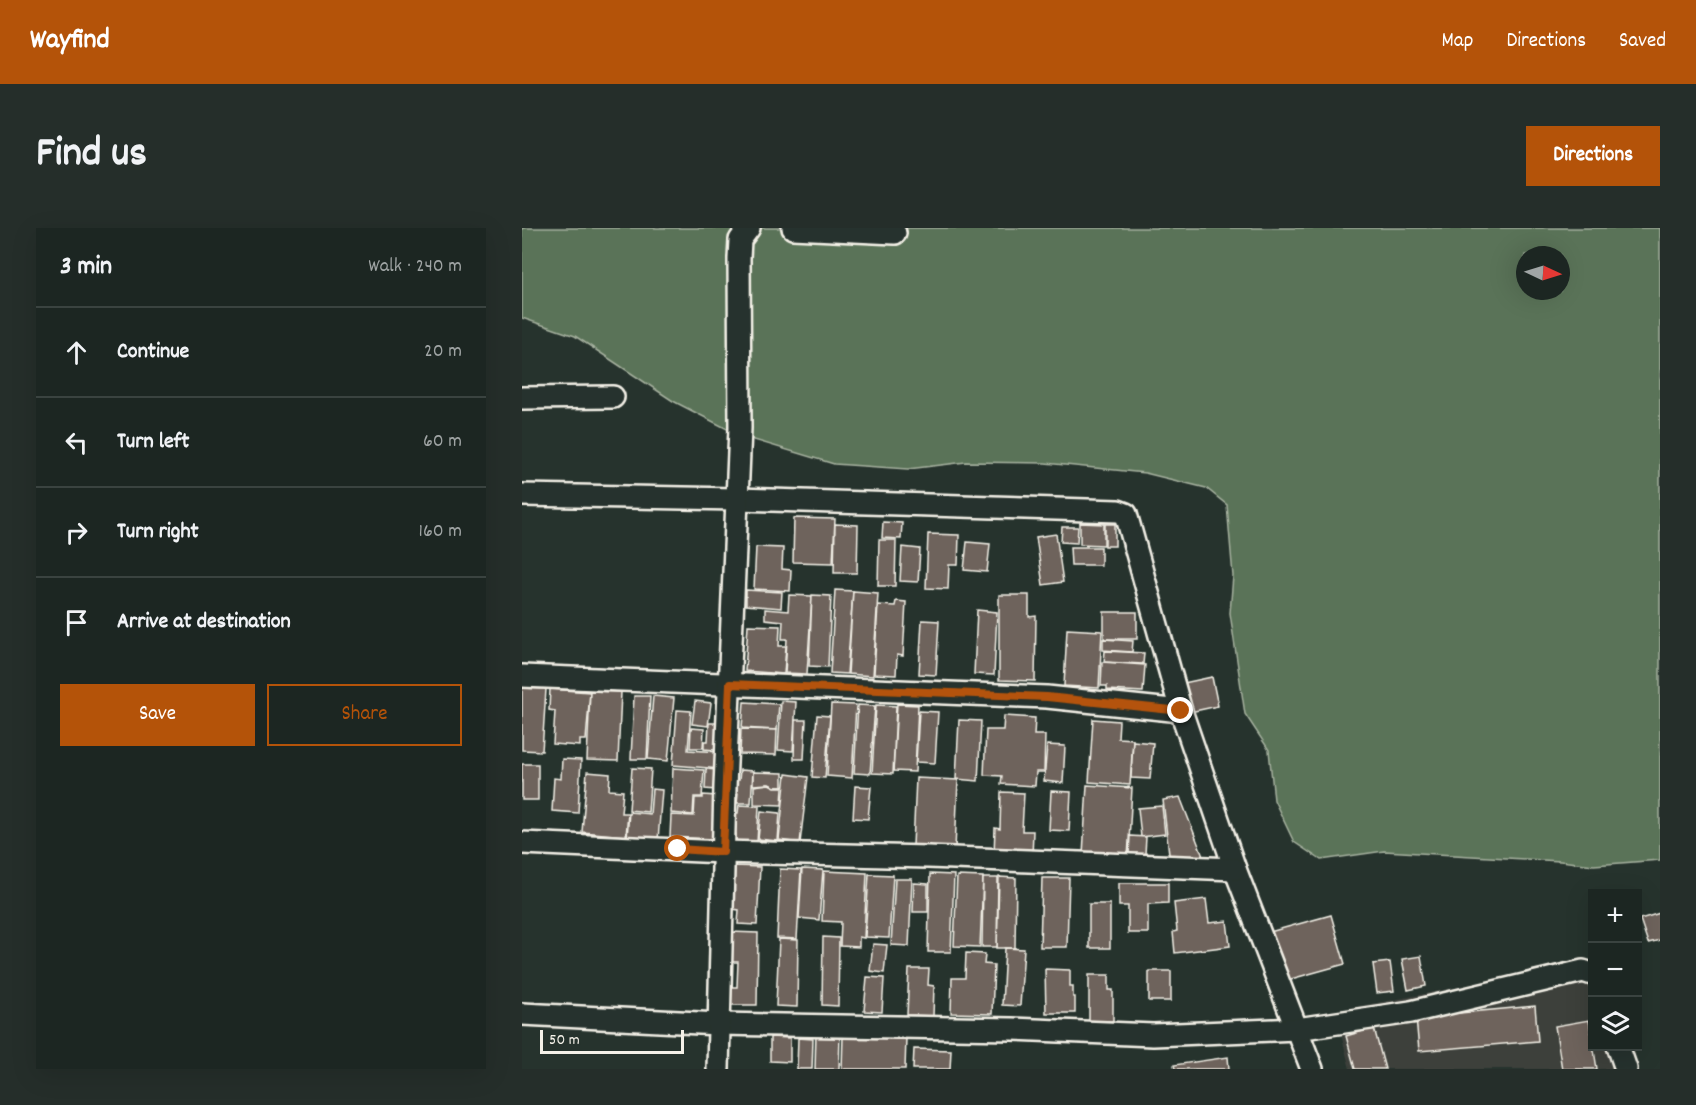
<!DOCTYPE html>
<html lang="en">
<head>
<meta charset="utf-8">
<style>
  :root { --surface:#1c2622; --page:#252e2a; --text:#f1f3f6; --muted:#a0a5a5; --line:#3a4340; --accent:#b45309 }
  body { margin:0; font-family:Dekko,sans-serif; background:var(--page); color:var(--text) }
  .controls { position:absolute; right:18px; bottom:18px; display:grid; overflow:hidden; border-radius:0px; box-shadow:0 6px 24px #0002 }
  .controls button { width:54px; height:54px; display:grid; place-items:center; padding:0; border:0; border-bottom:2px solid var(--line); background:var(--surface); color:var(--text); font:30px sans-serif }
  .compass { position:absolute; left:994px; top:18px; width:54px; height:54px; border-radius:50%; background:var(--surface); box-shadow:0 6px 24px #0002; rotate:94deg }
  .scale { position:absolute; left:18px; bottom:15px; width:144px; box-sizing:border-box; padding-left:6px; border:3px solid #f4f1e8; border-top:0; font-size:16px; line-height:21px; white-space:nowrap; color:#f4f1e8; -webkit-text-stroke:4px #26332d; paint-order:stroke }
  .stop { position:absolute; width:18px; height:18px; margin:-14px; border:4px solid #b45309; border-radius:50%; background:#fff }
  .stop.end { background:#b45309; border-color:#fff; box-shadow:0 2px 6px #0008 }
  .list { margin:0; padding:0; list-style:none }
  h2 { display:flex; justify-content:space-between; align-items:center; height:78px; margin:0; padding:0 24px; font-size:26px }
  h2 small { font-size:20px; font-weight:400; color:var(--muted) }
  .list li { display:grid; grid-template-columns:39px 1fr auto; gap:18px; align-items:center; box-sizing:border-box; height:90px; padding:0 24px; border-top:2px solid var(--line) }
  .list b { display:block; font-size:22px; white-space:nowrap }
  .list em { font-size:20px; font-style:normal; color:var(--muted) }
  .actions { display:flex; gap:12px; padding:18px 24px }
  .actions a { flex:1; padding:14px 0; border:2px solid var(--accent); border-radius:0px; text-align:center; font-size:21px; color:var(--accent) }
  .actions .main { background:var(--accent); color:#fff }
  .icon { flex:none; width:33px; height:33px; fill:none; stroke:currentColor; stroke-width:2; stroke-linecap:round; stroke-linejoin:round }
  .map { position:relative; flex:none; width:1138px; height:841px; overflow:hidden; border-radius:0px }
  header { display:flex; align-items:center; gap:36px; box-sizing:border-box; height:84px; padding:0 30px; background:var(--accent); color:#fff }
  header strong { font-size:28px }
  nav { display:flex; gap:33px; margin-inline-start:auto; font-size:21px }
  .intro { display:flex; align-items:center; justify-content:space-between; box-sizing:border-box; height:144px; padding:0 36px }
  h1 { margin:0; font-size:42px }
  .button { padding:15px 27px; border-radius:0px; background:var(--accent); color:#fff; font-size:21px; font-weight:700 }
  main { display:flex; gap:36px; padding:0 36px }
  aside { flex:1; background:var(--surface); border-radius:0px; box-shadow:0 6px 24px #0002 }
  .map>svg:first-child { display:block }
</style>
</head>
<body>
<header>
<strong>Wayfind</strong>
<nav><a>Map</a><a>Directions</a><a>Saved</a></nav>
</header>
<div class="intro"><h1>Find us</h1><a class="button">Directions</a></div>
<main>
<aside>
<h2>3 min<small>Walk · 240 m</small></h2>
<ul class="list">
<li><svg class="icon" aria-label="ahead" viewBox="0 0 24 24"><path d="M12 20V5M6 11l6-6 6 6"/></svg><div><b>Continue</b></div><em>20 m</em></li>
<li><svg class="icon" aria-label="left" viewBox="0 0 24 24"><path d="M17 20v-9H6M10 6l-5 5 5 5"/></svg><div><b>Turn left</b></div><em>60 m</em></li>
<li><svg class="icon" aria-label="right" viewBox="0 0 24 24"><path d="M7 20v-9h11M14 6l5 5-5 5"/></svg><div><b>Turn right</b></div><em>160 m</em></li>
<li><svg class="icon" aria-label="arrive" viewBox="0 0 24 24"><path d="M6 21V4h12l-3 4 3 4H6"/></svg><div><b>Arrive at destination</b></div></li>
</ul>
<div class="actions"><a class="main">Save</a><a>Share</a></div>
</aside>
<div class="map">
<svg width="1138" height="841" viewBox="0 0 1138 841">
  <rect width="100%" height="100%" fill="#26332d"/>
  <filter id="ink" filterUnits="userSpaceOnUse"><feTurbulence type="fractalNoise" baseFrequency=".0167" numOctaves="2"/><feDisplacementMap in="SourceGraphic" scale="12" xChannelSelector="R" yChannelSelector="G"/><feConvolveMatrix kernelMatrix="1 2 1 2 8 2 1 2 1" color-interpolation-filters="sRGB"/></filter>
  <g filter="url(#ink)">
    <!-- built -->
    <path fill="#3c413b" d="M1065 735 1070 753V818L1091 819 1098 841H828L813 783Z"/>
    <!-- green -->
    <path fill="#5a7358" stroke="#a7b2a0" stroke-width="1.5" fill-rule="evenodd" d="M0 0H1138V632L1072 637 1038 633 862 623 799 632 772 614 752 572 747 522 723 486 708 385 711 348 705 277 684 260 623 245 523 235 444 234 386 241 312 236 219 208 151 173 53 108 0 90ZM1003 27H1039V63H1003Z"/>
    <!-- building -->
    <g fill="#6e635b" stroke="#f4f1e8" stroke-width="1.5">
      <path d="M272 290 313 291 311 335 271 334Z"/>
      <path d="M361 294 380 295 379 311 360 310Z"/>
      <path d="M558 295 582 296V317L558 316Z"/>
      <path d="M313 296 336 297 335 345H312Z"/>
      <rect x="583" y="296" width="10" height="22"/>
      <path d="M540 299H556L555 315 539 314Z"/>
      <path d="M406 306 437 307 436 337H427L426 361 404 360Z"/>
      <path d="M534 306 541 354 521 357 514 309Z"/>
      <path d="M357 312H374L373 358H356Z"/>
      <path d="M445 314 468 316 465 344 442 342Z"/>
      <path d="M234 319 261 320 260 341 269 342 268 363 232 361Z"/>
      <path d="M380 319 398 321 396 354 378 353Z"/>
      <path d="M548 319H579V337H549Z"/>
      <path d="M224 362 260 364 259 380 224 377Z"/>
      <path d="M313 362 331 363 325 446 308 445Z"/>
      <path d="M331 363 356 365 351 448 326 446Z"/>
      <path d="M267 367 290 368 285 446 263 445 265 411H260L261 393 243 391V381L266 383Z"/>
      <path d="M290 367 309 368 306 439 287 438Z"/>
      <path d="M477 367H507V389L514 388 513 453 477 452Z"/>
      <path d="M374 373 384 374 381 428 375 427 374 447 352 446 356 377 373 378Z"/>
      <path d="M455 382 475 384 472 447 452 446Z"/>
      <rect x="582" y="384" width="33" height="27"/>
      <path d="M400 392 417 393 414 447 397 446Z"/>
      <path d="M226 397 258 398 257 418H264L262 446 223 443Z"/>
      <path d="M545 401 580 403 577 460 542 458Z"/>
      <path d="M581 411 611 413 610 424 581 422Z"/>
      <path d="M583 423 622 425 621 436 582 434Z"/>
      <path d="M580 434 623 437 621 464 585 462V458H579Z"/>
      <path d="M690 449 696 478 663 485 657 456Z"/>
      <path d="M0 460 24 461 20 523 0 522Z"/>
      <path d="M28 461 68 464 64 512H58V518L31 516 33 483 27 482Z"/>
      <path d="M68 463 99 464 96 533 65 532Z"/>
      <path d="M112 468H128L125 531H109Z"/>
      <path d="M131 468 152 470 146 533 126 531Z"/>
      <path d="M173 473 189 475 186 498 170 496Z"/>
      <path d="M259 473 274 474 271 523 256 522Z"/>
      <path d="M222 474 257 476 255 502 220 500Z"/>
      <path d="M309 476 334 477 330 550 305 548Z"/>
      <path d="M375 476 396 477 393 544 371 543Z"/>
      <path d="M336 477 353 478 348 546 332 545Z"/>
      <path d="M354 477 374 478 371 546 350 545Z"/>
      <path d="M155 482 169 483 166 522 199 524V541L151 537Z"/>
      <path d="M397 483 416 484 413 535 394 534Z"/>
      <path d="M295 487 308 488 303 550 290 549Z"/>
      <path d="M482 488 513 490 512 507H523L522 544H514L513 558 479 556 480 548 462 547 464 502H481Z"/>
      <path d="M571 491 597 493 596 510 611 511 608 557 567 554Z"/>
      <path d="M273 492H284L282 531H272Z"/>
      <path d="M437 492 459 493 456 553 434 551Z"/>
      <path d="M187 495H195L193 522 182 521V513H186Z"/>
      <path d="M169 500 182 501 181 520H168Z"/>
      <path d="M219 501 255 502 254 527 218 526Z"/>
      <path d="M611 513 631 515 628 551 609 550Z"/>
      <path d="M525 517 543 518 541 555 522 553Z"/>
      <path d="M40 531 59 532 56 585 30 583 32 550 39 551Z"/>
      <rect x="0" y="536" width="16" height="36"/>
      <path d="M110 540 129 541 126 584 107 582Z"/>
      <path d="M151 540 182 542 180 569H172L171 587 149 585Z"/>
      <path d="M184 541 195 542 194 562 183 561Z"/>
      <path d="M218 542 231 543 229 575H215L216 565 212 564 213 551 217 552Z"/>
      <path d="M65 544 88 546 87 562 101 563 99 585H106L104 608 60 604Z"/>
      <path d="M231 544 261 545V559H253L246 556 231 557Z"/>
      <path d="M264 546 286 549 278 615 257 612Z"/>
      <path d="M394 550 436 552 433 621 391 618Z"/>
      <path d="M247 556 253 559H261L260 577 232 576V558Z"/>
      <path d="M565 557 610 560 606 630 561 627Z"/>
      <path d="M333 558 349 559 346 591 331 590Z"/>
      <path d="M130 561 140 562 136 612 105 610 107 584 128 586Z"/>
      <path d="M529 563 549 564 547 603 527 602Z"/>
      <path d="M479 564 502 565 500 603H511L510 629 472 627 473 600 478 601Z"/>
      <path d="M181 567 194 568 192 611 148 609 149 587 172 588 173 570H181Z"/>
      <path d="M658 569 682 631 648 635 641 572Z"/>
      <path d="M217 577 237 578 235 615 214 614V606H210L212 585H216Z"/>
      <path d="M640 578 643 606 619 609 616 580Z"/>
      <path d="M239 583 258 585 256 613 236 611Z"/>
      <path d="M608 608 624 609 623 626H607Z"/>
      <path d="M213 638 238 639 235 697 216 696 217 682 211 681Z"/>
      <path d="M258 641 279 642 275 711 255 710Z"/>
      <path d="M280 641 301 642 297 692 277 690Z"/>
      <path d="M302 643 345 645 342 710 337 709V719L318 718 319 694 300 693Z"/>
      <path d="M347 646 371 647 367 710 343 709Z"/>
      <path d="M408 646 432 647 429 724H406Z"/>
      <path d="M435 648 461 649 458 719 432 718Z"/>
      <path d="M477 649 494 650 493 720H475Z"/>
      <path d="M461 650H476L475 719H460Z"/>
      <path d="M520 650H547L545 719H518Z"/>
      <path d="M373 651H390L387 718 369 717Z"/>
      <path d="M392 655 406 656V684H391Z"/>
      <path d="M597 655H646V675L626 676V705H606V678H597Z"/>
      <path d="M684 671 687 695 705 693 708 718 653 725 651 704 655 703 652 675Z"/>
      <rect x="567" y="676" width="21" height="44"/>
      <path d="M1138 685V712L1126 715 1118 691Z"/>
      <path d="M809 687 823 736 758 754 744 705Z"/>
      <path d="M208 704 236 705 235 777H209L210 759H215L216 734H208Z"/>
      <path d="M301 709 317 710 316 778 300 777Z"/>
      <path d="M257 711 276 712 275 779 254 778Z"/>
      <path d="M351 716 365 717 362 745 348 743Z"/>
      <path d="M483 720 502 721 498 778 480 777Z"/>
      <path d="M444 725 463 726 462 736 472 737 470 786 429 785 430 750H443Z"/>
      <path d="M899 728 904 758 886 762 880 731Z"/>
      <path d="M868 734 872 763 855 765 851 736Z"/>
      <path d="M387 741H407L406 757 412 758 411 788 385 787Z"/>
      <path d="M523 741 548 742V758H551V769H553V785H524Z"/>
      <rect x="627" y="743" width="22" height="30"/>
      <path d="M567 747H587V762H591V793H567Z"/>
      <path d="M345 749 362 750 360 784 342 783Z"/>
      <path d="M1013 778 1016 813 897 823 894 789Z"/>
      <path d="M1067 792 1075 841H1040L1033 798Z"/>
      <path d="M852 800 863 841H833L824 808Z"/>
      <path d="M294 805 318 806 317 841H293Z"/>
      <path d="M321 808 384 809 383 841H320Z"/>
      <path d="M248 809 268 810V834L248 833Z"/>
      <path d="M276 810 291 811 290 841H275Z"/>
      <path d="M392 821 429 822 428 841H391Z"/>
      <path d="M706 829 707 841H653L652 837Z"/>
    </g>
    <g fill="none" stroke-linecap="round" stroke-linejoin="round">
      <defs>
        <g id="minor">
          <path d="M271 0 373 5"/>
          <path d="M0 170 91 169"/>
          <path d="M0 267 215 271 596 283 604 286 659 483 713 641 790 841"/>
          <path d="M0 448 525 469 659 483"/>
          <path d="M0 615 201 624 406 629 713 641"/>
          <path d="M0 786 197 796 490 801 631 807 775 801 889 784 1061 743 1070 746"/>
          <path d="M1096 818 1104 841"/>
          <path d="M196 841 203 559 218 200 217 30 218 12 227 0"/>
        </g>
      </defs>
      <!-- minor casing -->
      <use href="#minor" stroke="#f4f1e8" stroke-width="26"/>
      <!-- minor -->
      <use href="#minor" stroke="#26332d" stroke-width="21"/>
    </g>
  </g>
  <g fill="none" stroke-linecap="round" stroke-linejoin="round" filter="url(#ink)">
    <!-- route -->
    <path stroke="#b45309" stroke-width="8" d="M156 621 201 624 208 456 525 469 659 483"/>
  </g>
</svg>
<div class="controls">
<button>+</button>
<button>−</button>
<button><svg class="icon" aria-label="layers" viewBox="0 0 24 24"><path d="M12 4l9 5-9 5-9-5zM3 14l9 5 9-5"/></svg></button>
</div>
<svg class="compass" viewBox="-18 -18 36 36"><path d="M0-13l5 13h-10z" fill="#e53935"/><path d="M0 13l5-13h-10z" fill="#a0a5a5"/></svg>
<div class="scale">50 m</div>
<div class="stop" style="left:156px;top:621px"></div>
<div class="stop end" style="left:659px;top:483px"></div>
</div>
</main>
</body>
</html>
